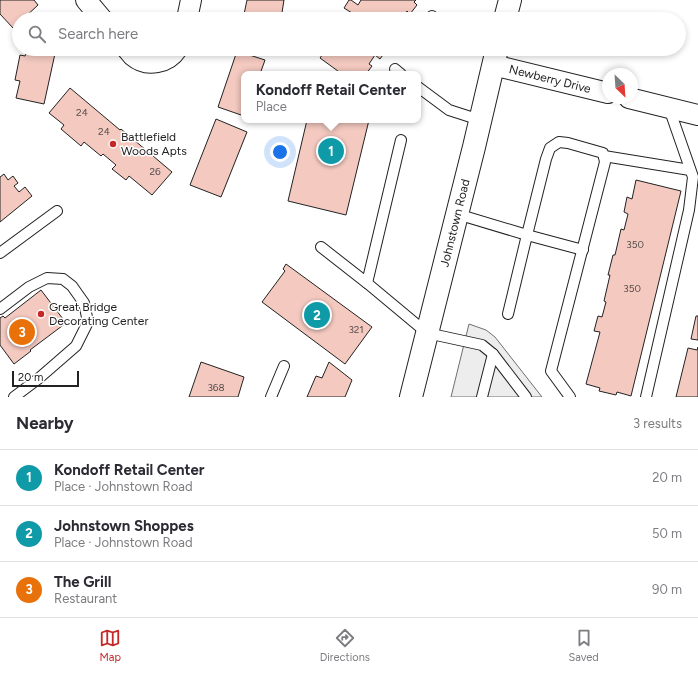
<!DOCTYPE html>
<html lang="en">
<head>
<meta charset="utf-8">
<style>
  :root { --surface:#fff; --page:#f2f2f3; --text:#2b2b33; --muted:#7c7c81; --line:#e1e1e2; --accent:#c62828 }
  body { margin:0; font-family:Figtree,sans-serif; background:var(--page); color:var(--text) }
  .compass { position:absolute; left:602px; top:68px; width:36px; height:36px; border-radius:50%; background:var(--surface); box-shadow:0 2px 6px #0003; rotate:155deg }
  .scale { position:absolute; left:12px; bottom:10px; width:67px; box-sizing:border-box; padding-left:4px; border:2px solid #222; border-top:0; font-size:11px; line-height:14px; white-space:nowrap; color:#222; -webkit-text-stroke:3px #fff; paint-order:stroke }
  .you { position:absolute; left:280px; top:152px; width:14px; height:14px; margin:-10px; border:3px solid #fff; border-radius:50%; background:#1a73e8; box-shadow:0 0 0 6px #1a73e833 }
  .badge { display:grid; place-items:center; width:26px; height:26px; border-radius:50%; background:var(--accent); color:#fff; font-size:13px; font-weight:700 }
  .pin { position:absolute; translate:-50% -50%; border:2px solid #fff; box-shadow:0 1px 4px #0006 }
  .popup { position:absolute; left:241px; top:71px; width:180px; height:52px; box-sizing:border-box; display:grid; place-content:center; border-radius:8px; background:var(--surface); filter:drop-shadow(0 1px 3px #0005); font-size:13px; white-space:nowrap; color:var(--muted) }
  .popup b { font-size:15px; color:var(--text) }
  .popup::after { content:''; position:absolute; left:50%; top:100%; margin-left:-8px; border:8px solid transparent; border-top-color:var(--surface) }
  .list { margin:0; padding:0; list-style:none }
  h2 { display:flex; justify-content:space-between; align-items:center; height:52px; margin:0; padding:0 16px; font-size:17px }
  h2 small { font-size:13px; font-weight:400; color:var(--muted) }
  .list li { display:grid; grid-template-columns:26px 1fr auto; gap:12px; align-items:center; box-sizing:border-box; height:56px; padding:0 16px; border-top:1px solid var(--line) }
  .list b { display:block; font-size:15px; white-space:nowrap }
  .list p { margin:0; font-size:13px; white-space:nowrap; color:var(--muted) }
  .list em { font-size:13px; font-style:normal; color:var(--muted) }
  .icon { flex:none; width:22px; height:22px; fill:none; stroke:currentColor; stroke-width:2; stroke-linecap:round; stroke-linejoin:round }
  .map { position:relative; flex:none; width:698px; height:397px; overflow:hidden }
  .search { position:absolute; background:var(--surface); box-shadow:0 2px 6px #0003; left:12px; right:12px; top:12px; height:44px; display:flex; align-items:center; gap:10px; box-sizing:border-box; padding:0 14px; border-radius:22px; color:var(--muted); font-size:15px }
  .sheet { height:220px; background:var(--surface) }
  nav { display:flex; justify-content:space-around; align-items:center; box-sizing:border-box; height:56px; border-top:1px solid var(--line); background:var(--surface); font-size:11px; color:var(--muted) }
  nav a { display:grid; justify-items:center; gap:2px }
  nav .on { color:var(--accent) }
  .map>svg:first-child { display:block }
</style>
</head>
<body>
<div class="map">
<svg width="698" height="397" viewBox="0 0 698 397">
  <rect width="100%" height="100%" fill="#fff"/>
  <!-- parking -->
  <path fill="#ededed" stroke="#6f6f6f" d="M469 324 486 330 495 337 542 397H451Z"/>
  <!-- building -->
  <g fill="#f3c9c0" stroke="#222">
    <path d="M0 0H34L38 5 23 19H19V23L13 28 0 14Z"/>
    <path d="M247 0H284L281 19H243Z"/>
    <path d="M349 0H351L358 5 361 0H416L414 2 417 5 410 14 407 11 402 19H348L352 13 344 8Z"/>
    <path d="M27 49H56L44 104 16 98 20 81 15 80 20 55 25 56Z"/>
    <path d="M326 49H387L380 59 375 55 369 64 372 66 366 74 363 72 361 74H342L320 58Z"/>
    <path d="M237 51 265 60 260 74H244V116L218 107Z"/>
    <path d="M70 88 120 130 121 129 172 172 152 195 129 176 126 180 112 169 116 165 103 154 101 156 84 142 81 146 61 129 64 125 49 113Z"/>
    <path d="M216 119 247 132 221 197 190 185Z"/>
    <path d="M307 120H369L346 215 288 201Z"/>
    <path d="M4 174 8 180 13 176 18 183 14 186 19 192 25 187 32 196 0 222V177Z"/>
    <path d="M636 180 681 191 631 396 617 392 616 395 599 391 600 388 586 384 600 332 594 331 598 316 602 317 606 302 604 301 610 275H608L613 255H615L621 229 624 230 628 214 624 212 627 197 632 199Z"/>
    <path d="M286 264 372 327 345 364 262 302 285 271 283 269Z"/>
    <path d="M41 290 66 323 30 350 31 351 14 364 0 345V318L3 316 5 318Z"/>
    <path d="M696 316H698V340L691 339Z"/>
    <path d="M698 347V397H676L688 348 697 350Z"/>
    <path d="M201 362 244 377 238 397H189Z"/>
    <path d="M329 362 352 380 345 397H307L316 376 322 378Z"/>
  </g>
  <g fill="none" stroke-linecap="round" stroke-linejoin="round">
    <defs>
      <g id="service">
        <path d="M432 16 435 19"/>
        <path d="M395 69 401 74"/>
        <path d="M418 87 449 110 480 120"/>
        <path d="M401 140 367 283 427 333 482 345 493 354 526 397"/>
        <path d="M604 156 690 170"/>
        <path d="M457 214 527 235 546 159 550 148 559 142 568 143 603 153 605 162 551 371 570 397"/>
        <path d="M321 247 367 283"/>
        <path d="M0 253 57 211"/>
        <path d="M0 309 29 287 47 278 63 279 72 286 84 303 88 322 76 346 38 379 14 397"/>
        <path d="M508 314 527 235 583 250"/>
        <path d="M271 397 284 366"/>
        <path d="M482 397 493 354"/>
        <path d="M646 397 689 210 693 177 669 108"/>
      </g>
      <g id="minor">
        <path d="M86 0 102 19"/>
        <path d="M187 19 191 0"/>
        <path d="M127 49C129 51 131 54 133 56 147 68 168 63 177 49"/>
        <path d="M493 65 608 93"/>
        <path d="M629 98 698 115"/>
      </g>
      <g id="secondary">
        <path d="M505 19 510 0"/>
        <path d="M411 397 474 147 497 49"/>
      </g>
    </defs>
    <!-- service casing -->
    <use href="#service" stroke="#222" stroke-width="12"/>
    <!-- minor casing -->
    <use href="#minor" stroke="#222" stroke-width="22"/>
    <!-- secondary casing -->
    <use href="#secondary" stroke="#222" stroke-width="24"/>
    <!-- service -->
    <use href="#service" stroke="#fff" stroke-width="10"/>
    <!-- minor -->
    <use href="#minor" stroke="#fff" stroke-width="20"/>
    <!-- secondary -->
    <use href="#secondary" stroke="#fff" stroke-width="22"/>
  </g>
  <!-- markers -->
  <g fill="#c62828" stroke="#fff" stroke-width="1.5">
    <circle cx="113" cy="144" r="4"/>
    <circle cx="41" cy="314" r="4"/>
  </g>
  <g text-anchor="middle" stroke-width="3" stroke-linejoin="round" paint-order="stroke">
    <!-- number labels -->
    <g font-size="10" fill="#564c4a">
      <text x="82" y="116">24</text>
      <text x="104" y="135">24</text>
      <text x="155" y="175">26</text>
      <text x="635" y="248">350</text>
      <text x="632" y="292">350</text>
      <text x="356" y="333">321</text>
      <text x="216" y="391">368</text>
    </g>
    <!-- street labels -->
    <g font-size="12" fill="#222" stroke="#fff">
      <text transform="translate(550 79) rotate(14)" y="4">Newberry Drive</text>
      <text transform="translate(455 223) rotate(-76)" y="4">Johnstown Road</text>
    </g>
    <!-- poi labels -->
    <g font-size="12" fill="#222" stroke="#fff" text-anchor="start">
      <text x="121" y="141">Battlefield<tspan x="121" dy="14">Woods Apts</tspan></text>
      <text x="49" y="311">Great Bridge<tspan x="49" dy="14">Decorating Center</tspan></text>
    </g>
  </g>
</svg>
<svg class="compass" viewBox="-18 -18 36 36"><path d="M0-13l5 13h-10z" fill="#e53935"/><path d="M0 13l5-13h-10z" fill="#7c7c81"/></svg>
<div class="scale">20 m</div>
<div class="you"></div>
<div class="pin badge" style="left:331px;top:151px;background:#0f9aa8">1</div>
<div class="popup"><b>Kondoff Retail Center</b>Place</div>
<div class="pin badge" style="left:317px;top:315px;background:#0f9aa8">2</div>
<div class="pin badge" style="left:22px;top:332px;background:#e8710a">3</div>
<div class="search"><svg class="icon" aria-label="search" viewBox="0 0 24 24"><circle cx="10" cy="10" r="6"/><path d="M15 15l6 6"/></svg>Search here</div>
</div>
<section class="sheet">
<h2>Nearby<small>3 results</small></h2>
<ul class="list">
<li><span class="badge" style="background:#0f9aa8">1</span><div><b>Kondoff Retail Center</b><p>Place · Johnstown Road</p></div><em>20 m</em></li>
<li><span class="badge" style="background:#0f9aa8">2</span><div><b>Johnstown Shoppes</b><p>Place · Johnstown Road</p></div><em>50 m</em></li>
<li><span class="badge" style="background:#e8710a">3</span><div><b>The Grill</b><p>Restaurant</p></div><em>90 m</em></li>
</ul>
</section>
<nav>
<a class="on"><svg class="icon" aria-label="map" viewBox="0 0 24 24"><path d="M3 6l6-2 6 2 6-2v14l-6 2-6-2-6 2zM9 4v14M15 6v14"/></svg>Map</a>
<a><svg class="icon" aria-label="directions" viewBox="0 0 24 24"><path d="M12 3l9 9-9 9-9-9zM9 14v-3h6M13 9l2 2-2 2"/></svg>Directions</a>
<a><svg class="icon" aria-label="saved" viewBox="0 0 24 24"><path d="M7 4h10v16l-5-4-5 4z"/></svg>Saved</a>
</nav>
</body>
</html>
